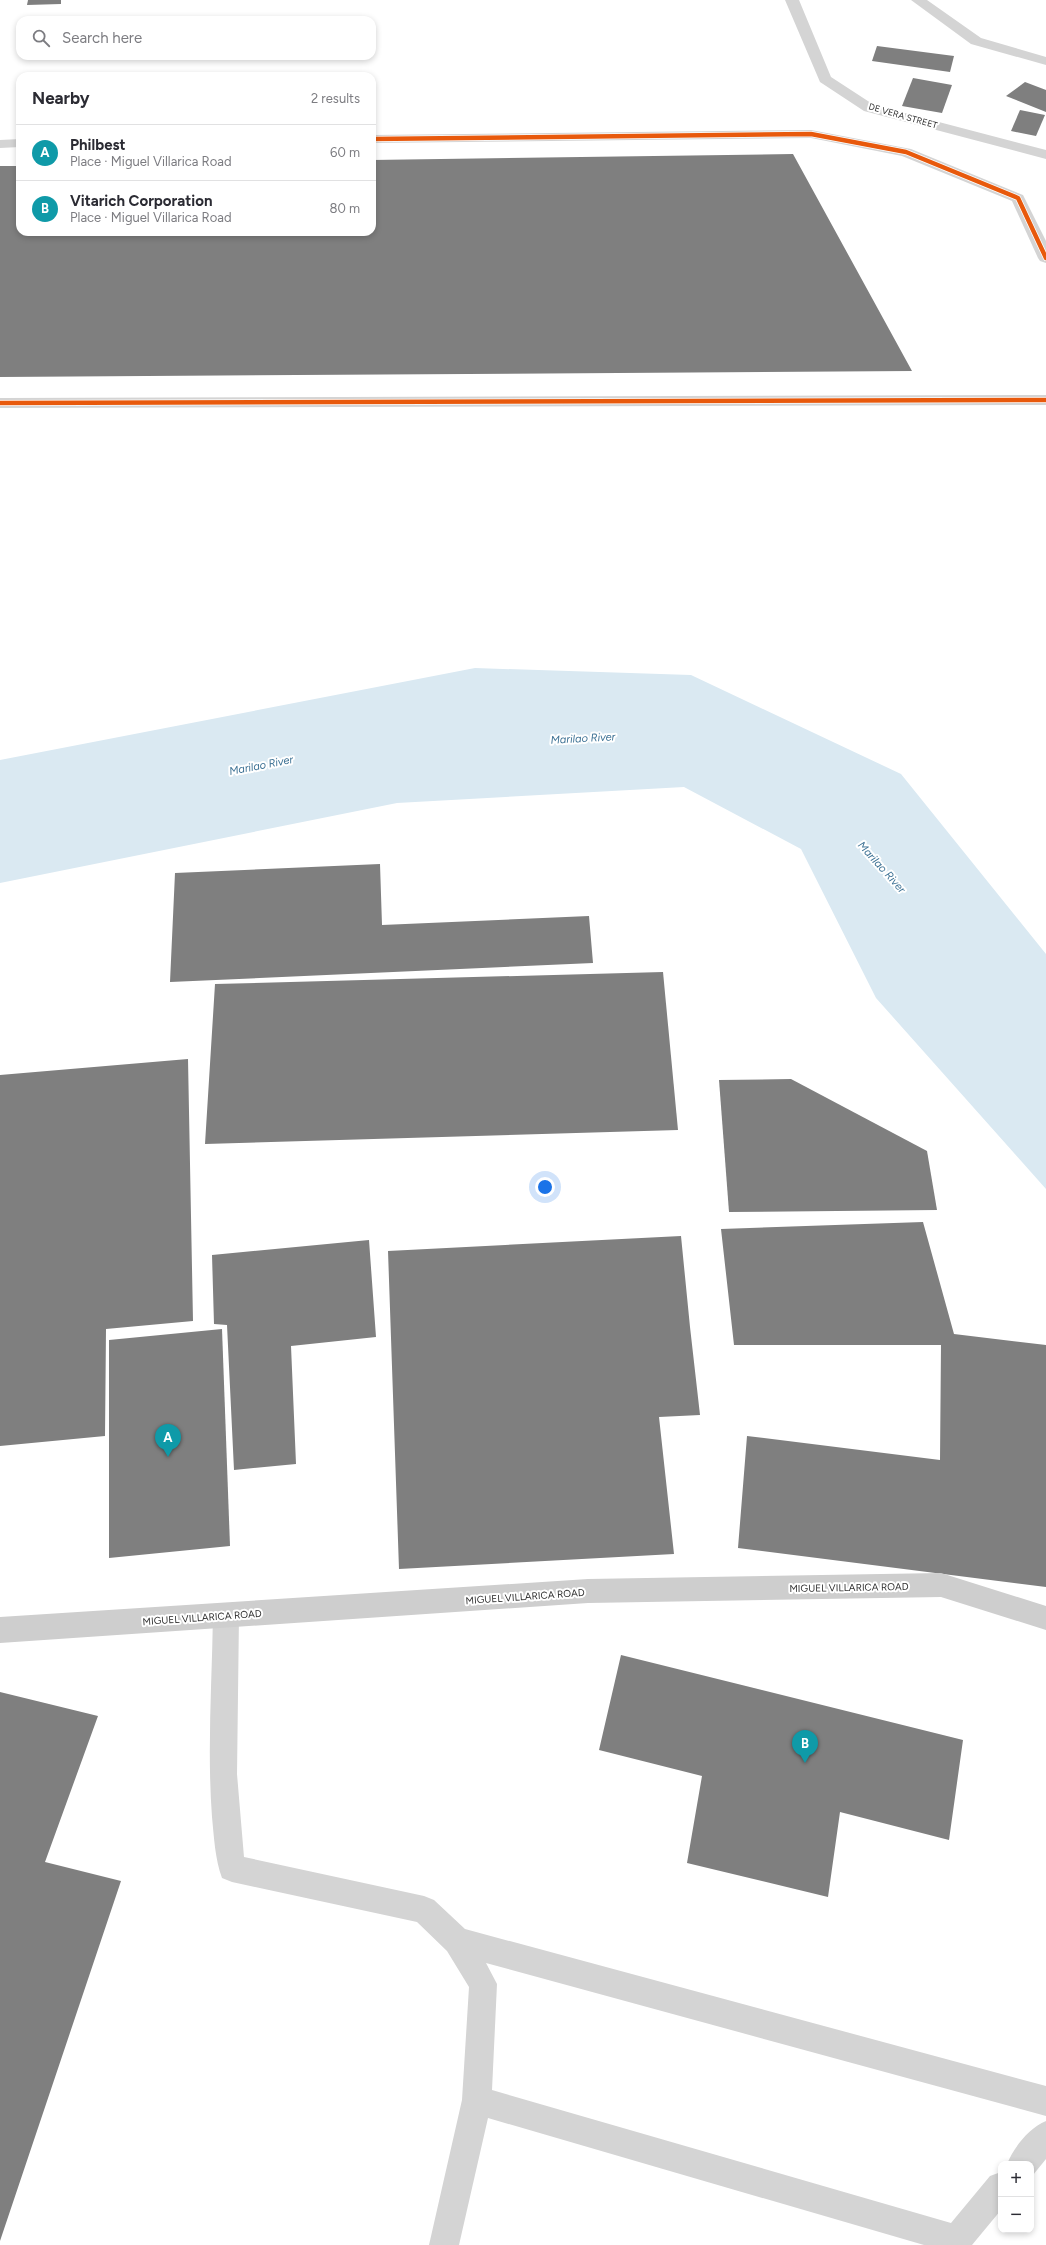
<!DOCTYPE html>
<html lang="en">
<head>
<meta charset="utf-8">
<style>
  :root { --surface:#fff; --page:#f2f2f3; --text:#2b2b33; --muted:#7c7c81; --line:#e1e1e2; --accent:#787878 }
  body { margin:0; font-family:Figtree,sans-serif; background:var(--page); color:var(--text) }
  .controls { position:absolute; right:12px; bottom:12px; display:grid; overflow:hidden; border-radius:8px; box-shadow:0 2px 6px #0003 }
  .controls button { width:36px; height:36px; display:grid; place-items:center; padding:0; border:0; border-bottom:1px solid var(--line); background:var(--surface); color:var(--text); font:20px sans-serif }
  .you { position:absolute; left:545px; top:1187px; width:14px; height:14px; margin:-10px; border:3px solid #fff; border-radius:50%; background:#1a73e8; box-shadow:0 0 0 6px #1a73e833 }
  .badge { display:grid; place-items:center; width:26px; height:26px; border-radius:50%; background:var(--accent); color:#fff; font-size:13px; font-weight:700 }
  .pin { position:absolute; translate:-50% -33px; filter:drop-shadow(0 1px 2px #0008) }
  .pin::after { content:''; position:absolute; top:21px; width:14px; height:12px; background:inherit; clip-path:polygon(0 0,100% 0,50% 100%) }
  .list { margin:0; padding:0; list-style:none }
  h2 { display:flex; justify-content:space-between; align-items:center; height:52px; margin:0; padding:0 16px; font-size:17px }
  h2 small { font-size:13px; font-weight:400; color:var(--muted) }
  .list li { display:grid; grid-template-columns:26px 1fr auto; gap:12px; align-items:center; box-sizing:border-box; height:56px; padding:0 16px; border-top:1px solid var(--line) }
  .list b { display:block; font-size:15px; white-space:nowrap }
  .list p { margin:0; font-size:13px; white-space:nowrap; color:var(--muted) }
  .list em { font-size:13px; font-style:normal; color:var(--muted) }
  .icon { flex:none; width:22px; height:22px; fill:none; stroke:currentColor; stroke-width:2; stroke-linecap:round; stroke-linejoin:round }
  .map { position:relative; flex:none; width:1046px; height:2245px; overflow:hidden }
  .search { position:absolute; background:var(--surface); box-shadow:0 2px 6px #0003; left:16px; top:16px; width:360px; height:44px; display:flex; align-items:center; gap:10px; box-sizing:border-box; padding:0 14px; border-radius:12px; color:var(--muted); font-size:15px }
  .panel { position:absolute; background:var(--surface); box-shadow:0 2px 6px #0003; left:16px; top:72px; width:360px; height:164px; border-radius:12px }
  .map>svg:first-child { display:block }
</style>
</head>
<body>
<div class="map">
<svg width="1046" height="2245" viewBox="0 0 1046 2245">
  <rect width="100%" height="100%" fill="#fff"/>
  <!-- water -->
  <path fill="#dae9f2" d="M475 668 691 675 901 774 1046 954V1189L876 998 801 849 684 787 397 803 0 883V760Z"/>
  <!-- building -->
  <g fill="#7f7f7f">
    <path d="M28 0H61V4L27 5Z"/>
    <path d="M877 46 954 56 950 72 872 61Z"/>
    <path d="M913 78 952 85 942 113 902 106Z"/>
    <path d="M1025 82 1046 90V112L1006 96Z"/>
    <path d="M1020 110 1045 115 1036 136 1011 131Z"/>
    <path d="M793 154 912 371 0 377V166H20V232H372V160Z"/>
    <path d="M380 864 382 925 589 916 593 963 170 982 175 873Z"/>
    <path d="M663 972 678 1130 205 1144 215 984Z"/>
    <path d="M188 1059 193 1321 106 1329 105 1436 0 1446V1075Z"/>
    <path d="M791 1079 927 1151 937 1210 729 1212 719 1080Z"/>
    <path d="M923 1222 954 1334 1046 1345V1587L738 1548 747 1436 940 1460 941 1345H734L721 1229Z"/>
    <path d="M681 1236 690 1327 700 1415 659 1417 674 1554 399 1569 388 1251Z"/>
    <path d="M369 1240 376 1337 291 1346 296 1464 234 1470 227 1325 214 1324 212 1255Z"/>
    <path d="M222 1329 230 1546 109 1558V1340Z"/>
    <path d="M621 1655 963 1740 949 1840 840 1812 828 1897 687 1863 702 1776 599 1750Z"/>
    <path d="M0 1692 98 1716 45 1862 121 1881 0 2241Z"/>
  </g>
  <g fill="none" stroke-linecap="round" stroke-linejoin="round">
    <!-- service -->
    <g fill="#d4d4d4" fill-rule="evenodd">
      <path d="M226 1603 235 1606 239 1615 237 1774 244 1857 424 1896 434 1900 465 1929 1046 2086V2116L486 1963 497 1984 492 2090 951 2223 990 2176 1001 2172V2210L972 2245H924L488 2118 459 2245H429L462 2100 469 1987 447 1951 417 1922 232 1882 222 1878C215 1859 214 1837 212 1817 207 1750 212 1682 213 1615L217 1606Z"/>
      <path d="M1046 2121V2159L1033 2175H1031V2164H1007C1014 2147 1029 2128 1046 2121Z"/>
    </g>
    <!-- minor -->
    <g fill="#d4d4d4" fill-rule="evenodd">
      <path d="M785 0H799L831 77 874 105 1046 150V159L864 111 820 82Z"/>
      <path d="M811 130 911 149 1023 195 1046 241V263L1040 261 1038 258 1012 201 902 156 811 138 372 143V135Z"/>
      <path d="M20 139V147L0 148V140Z"/>
      <path d="M1046 395V405L0 408V398Z"/>
    </g>
    <!-- tertiary -->
    <path fill="#d4d4d4" fill-rule="evenodd" d="M911 0H927L981 38 1046 57V65L971 44Z"/>
    <!-- secondary -->
    <path fill="#cecece" fill-rule="evenodd" d="M941 1573 1046 1606V1630L941 1597 588 1603 0 1643V1617L588 1579Z"/>
    <defs>
      <g id="cycleway">
        <path d="M372 139 811 134 906 152 1018 198 1046 258"/>
        <path d="M0 403 1046 400"/>
      </g>
    </defs>
    <!-- cycleway casing -->
    <use href="#cycleway" stroke="#fff" stroke-width="6"/>
    <!-- cycleway -->
    <use href="#cycleway" stroke="#e8590c" stroke-width="4.5"/>
  </g>
  <g text-anchor="middle" stroke-width="4" stroke-linejoin="round" paint-order="stroke">
    <!-- far-street labels -->
    <g font-size="9" fill="#303030" stroke="#fff">
      <text transform="translate(903 116) rotate(16)" y="3">DE VERA STREET</text>
    </g>
    <!-- street labels -->
    <g font-size="10" fill="#303030" stroke="#fff">
      <text transform="translate(849 1587) rotate(-1)" y="4">MIGUEL VILLARICA ROAD</text>
      <text transform="translate(525 1596) rotate(-4)" y="4">MIGUEL VILLARICA ROAD</text>
      <text transform="translate(202 1617) rotate(-4)" y="4">MIGUEL VILLARICA ROAD</text>
    </g>
    <!-- water labels -->
    <g font-size="11" font-style="italic" fill="#3c7194" stroke="#fff">
      <text transform="translate(583 738) rotate(-3)" y="4">Marilao River</text>
      <text transform="translate(261 765) rotate(-11)" y="4">Marilao River</text>
      <text transform="translate(882 867) rotate(48)" y="4">Marilao River</text>
    </g>
  </g>
</svg>
<div class="controls">
<button>+</button>
<button>−</button>
</div>
<div class="you"></div>
<div class="pin badge" style="left:168px;top:1457px;background:#0f9aa8">A</div>
<div class="pin badge" style="left:805px;top:1763px;background:#0f9aa8">B</div>
<div class="search"><svg class="icon" aria-label="search" viewBox="0 0 24 24"><circle cx="10" cy="10" r="6"/><path d="M15 15l6 6"/></svg>Search here</div>
<section class="panel">
<h2>Nearby<small>2 results</small></h2>
<ul class="list">
<li><span class="badge" style="background:#0f9aa8">A</span><div><b>Philbest</b><p>Place · Miguel Villarica Road</p></div><em>60 m</em></li>
<li><span class="badge" style="background:#0f9aa8">B</span><div><b>Vitarich Corporation</b><p>Place · Miguel Villarica Road</p></div><em>80 m</em></li>
</ul>
</section>
</div>
</body>
</html>
